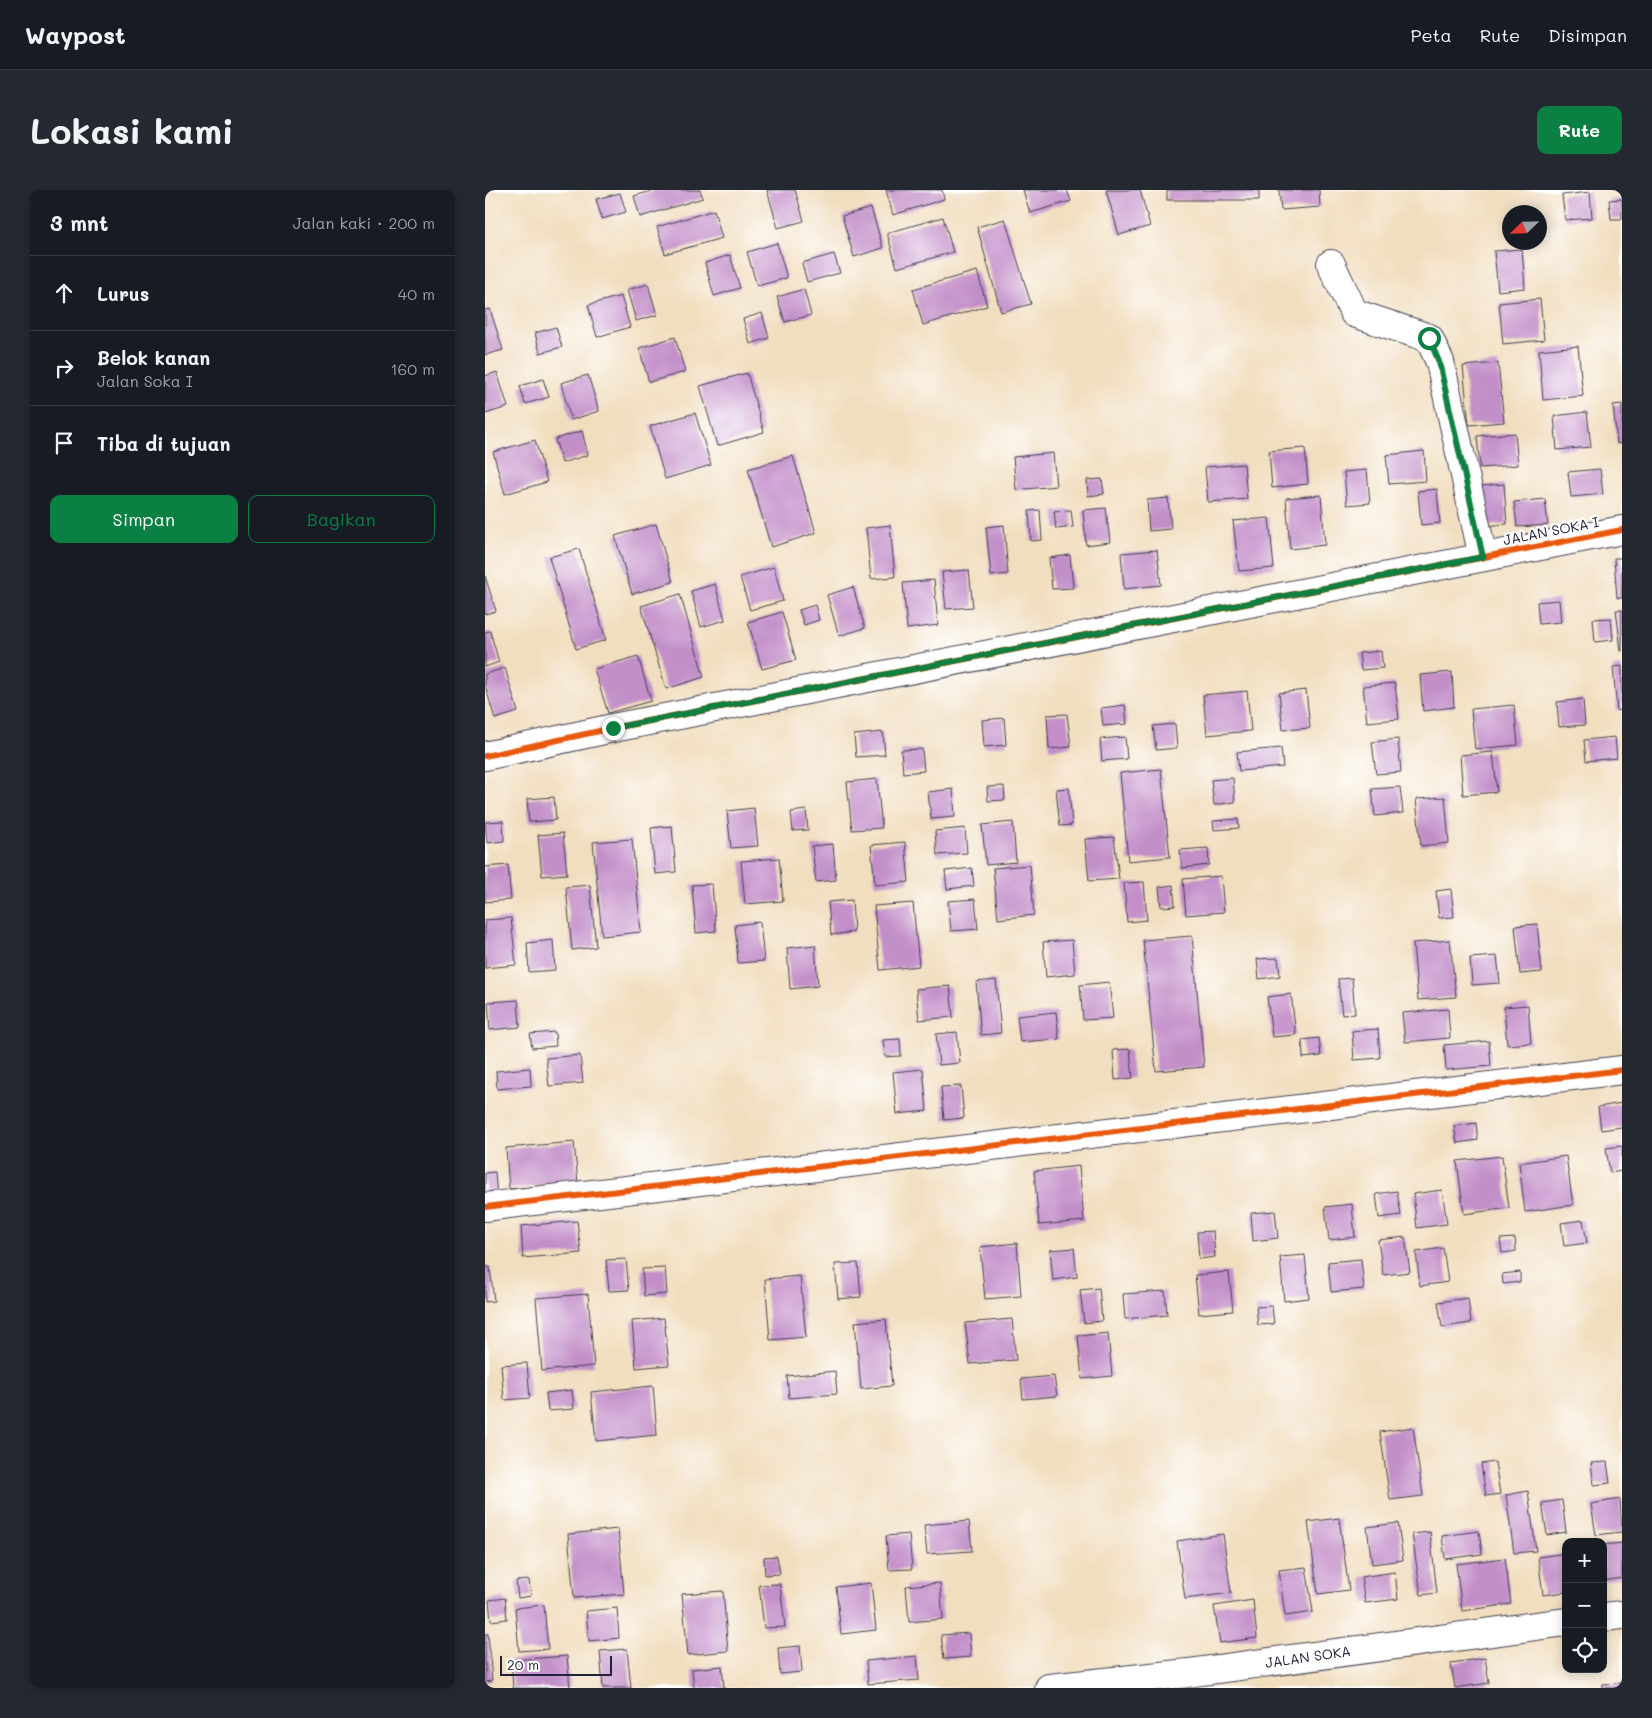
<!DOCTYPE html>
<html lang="id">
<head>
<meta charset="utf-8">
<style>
  :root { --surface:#171b24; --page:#242831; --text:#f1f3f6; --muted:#9ea1a6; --line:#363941; --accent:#0b8043 }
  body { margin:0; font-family:Mali,sans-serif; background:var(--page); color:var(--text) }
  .controls { position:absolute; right:15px; bottom:15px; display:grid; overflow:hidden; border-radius:10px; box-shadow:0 2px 12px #0003 }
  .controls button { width:45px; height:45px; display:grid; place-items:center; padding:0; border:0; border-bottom:1px solid var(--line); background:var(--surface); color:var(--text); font:25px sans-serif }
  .compass { position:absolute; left:1017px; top:15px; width:45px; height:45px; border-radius:50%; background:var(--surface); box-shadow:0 2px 12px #0003; rotate:247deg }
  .scale { position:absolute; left:15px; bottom:12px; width:112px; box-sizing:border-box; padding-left:5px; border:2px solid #22223b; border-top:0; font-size:14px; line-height:18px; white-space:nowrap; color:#22223b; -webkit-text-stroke:4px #fff; paint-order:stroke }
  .stop { position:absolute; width:15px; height:15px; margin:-11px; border:4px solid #0b8043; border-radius:50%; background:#fff }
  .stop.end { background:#0b8043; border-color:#fff; box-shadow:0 1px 5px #0008 }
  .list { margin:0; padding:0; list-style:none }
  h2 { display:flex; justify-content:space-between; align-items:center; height:65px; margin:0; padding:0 20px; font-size:21px }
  h2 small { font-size:16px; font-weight:400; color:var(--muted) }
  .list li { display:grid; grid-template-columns:32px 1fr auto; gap:15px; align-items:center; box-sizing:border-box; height:75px; padding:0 20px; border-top:1px solid var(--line) }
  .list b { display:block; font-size:19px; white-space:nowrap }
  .list p { margin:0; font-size:16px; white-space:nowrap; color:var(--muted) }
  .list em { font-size:16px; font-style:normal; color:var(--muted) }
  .actions { display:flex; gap:10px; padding:15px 20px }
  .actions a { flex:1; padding:11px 0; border:1px solid var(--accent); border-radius:10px; text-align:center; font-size:18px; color:var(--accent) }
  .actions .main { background:var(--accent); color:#fff }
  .icon { flex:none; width:28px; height:28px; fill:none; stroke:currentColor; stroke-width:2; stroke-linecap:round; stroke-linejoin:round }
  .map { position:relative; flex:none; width:1137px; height:1498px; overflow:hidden; border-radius:10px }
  header { display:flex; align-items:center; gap:30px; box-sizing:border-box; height:70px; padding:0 25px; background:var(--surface); border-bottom:1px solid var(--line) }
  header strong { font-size:24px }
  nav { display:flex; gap:28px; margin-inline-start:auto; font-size:18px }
  .intro { display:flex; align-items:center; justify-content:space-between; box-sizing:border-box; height:120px; padding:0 30px }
  h1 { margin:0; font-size:35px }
  .button { padding:12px 22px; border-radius:10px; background:var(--accent); color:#fff; font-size:18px; font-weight:700 }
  main { display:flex; gap:30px; padding:0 30px }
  aside { flex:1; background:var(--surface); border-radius:10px; box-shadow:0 2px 12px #0003 }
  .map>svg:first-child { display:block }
</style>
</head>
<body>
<header>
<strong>Waypost</strong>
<nav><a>Peta</a><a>Rute</a><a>Disimpan</a></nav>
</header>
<div class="intro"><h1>Lokasi kami</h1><a class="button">Rute</a></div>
<main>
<aside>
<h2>3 mnt<small>Jalan kaki · 200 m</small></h2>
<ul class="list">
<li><svg class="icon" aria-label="ahead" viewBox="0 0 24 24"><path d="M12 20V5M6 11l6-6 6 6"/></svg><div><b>Lurus</b></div><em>40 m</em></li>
<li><svg class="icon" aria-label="right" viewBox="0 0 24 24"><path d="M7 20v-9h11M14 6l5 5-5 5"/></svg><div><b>Belok kanan</b><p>Jalan Soka I</p></div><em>160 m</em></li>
<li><svg class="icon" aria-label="arrive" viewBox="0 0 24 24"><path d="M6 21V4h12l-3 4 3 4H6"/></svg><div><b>Tiba di tujuan</b></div></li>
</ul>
<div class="actions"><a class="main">Simpan</a><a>Bagikan</a></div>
</aside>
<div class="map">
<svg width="1137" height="1498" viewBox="0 0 1137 1498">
  <rect width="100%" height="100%" fill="#fff"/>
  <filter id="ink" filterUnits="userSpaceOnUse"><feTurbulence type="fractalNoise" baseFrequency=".02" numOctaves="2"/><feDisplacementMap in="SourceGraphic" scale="10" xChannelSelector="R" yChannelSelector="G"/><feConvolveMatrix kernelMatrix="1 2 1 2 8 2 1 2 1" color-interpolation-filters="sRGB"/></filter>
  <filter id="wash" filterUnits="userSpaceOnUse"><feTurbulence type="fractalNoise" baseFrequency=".0096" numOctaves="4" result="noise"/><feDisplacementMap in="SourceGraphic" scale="20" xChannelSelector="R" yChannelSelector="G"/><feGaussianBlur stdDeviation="1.12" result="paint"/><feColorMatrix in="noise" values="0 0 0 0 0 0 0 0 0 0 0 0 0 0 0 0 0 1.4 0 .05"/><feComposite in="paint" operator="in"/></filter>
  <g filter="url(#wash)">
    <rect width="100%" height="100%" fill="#f1debf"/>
    <g id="blocks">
      <!-- building -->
      <g fill="#c38fc9">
        <path d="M170 0H215L218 8 155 27 149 6Z"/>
        <path d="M282 0H310L319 31 293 38Z"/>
        <path d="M401 0H457L459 9 408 25Z"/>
        <path d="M538 0H582L586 11 545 23Z"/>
        <path d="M621 0H655L665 36 634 45Z"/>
        <rect x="682" y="0" width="92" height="10"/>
        <path d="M794 0H834L835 17 796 20Z"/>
        <path d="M1105 2 1107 28 1080 30 1077 5Z"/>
        <path d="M135 3 141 22 117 29 111 9Z"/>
        <path d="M1137 9V29H1126L1124 10Z"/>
        <path d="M386 18 398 58 369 67 357 26Z"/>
        <path d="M229 20 237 48 180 64 172 37Z"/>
        <path d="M458 27 468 62 412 78 402 43Z"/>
        <path d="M520 29 546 114 516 122 492 37Z"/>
        <path d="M292 53 302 88 272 96 262 62Z"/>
        <path d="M1037 59 1040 98 1013 101 1009 61Z"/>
        <path d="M349 64 355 83 322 92 317 73Z"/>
        <path d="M245 65 255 98 229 106 220 73Z"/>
        <path d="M492 81 502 116 438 135 428 99Z"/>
        <path d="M163 94 172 125 151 131 142 100Z"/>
        <path d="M319 99 326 125 300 132 292 107Z"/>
        <path d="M136 106 145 137 112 147 103 115Z"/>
        <path d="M1055 109 1059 150 1018 154 1014 113Z"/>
        <path d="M5 119 18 160 0 165V120Z"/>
        <path d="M277 123 284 148 265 154 258 129Z"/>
        <path d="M71 137 77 157 55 163 50 143Z"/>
        <path d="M190 147 200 182 164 192 154 158Z"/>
        <path d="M1093 156 1098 206 1058 210 1054 160Z"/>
        <path d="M1013 173 1019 232 984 235 978 176Z"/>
        <path d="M12 182 23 217 0 224V186Z"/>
        <path d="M262 183 279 242 232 256 215 196Z"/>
        <path d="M103 185 114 221 86 230 76 193Z"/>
        <path d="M58 189 64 207 40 214 35 196Z"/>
        <path d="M1137 214V253L1132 254 1128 215Z"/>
        <path d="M1102 222 1106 257 1072 260 1069 226Z"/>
        <path d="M210 223 226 275 180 289 165 236Z"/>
        <path d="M97 241 103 265 77 273 70 249Z"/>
        <path d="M1030 243 1033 275 995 278 992 246Z"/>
        <path d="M50 250 62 292 20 304 8 262Z"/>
        <path d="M820 258 823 294 787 298 784 261Z"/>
        <path d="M939 261 941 291 904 294 901 265Z"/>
        <path d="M568 263 571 296 531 300 528 267Z"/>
        <path d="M308 266 331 343 286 357 263 279Z"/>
        <path d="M759 274 762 309 723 312 720 277Z"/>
        <path d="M1115 279 1118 304 1086 307 1083 282Z"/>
        <path d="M882 280 885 313 862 315 859 282Z"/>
        <path d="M617 289 619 304 603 306 602 290Z"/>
        <path d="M1019 294 1022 334 1000 336 996 296Z"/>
        <path d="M952 299 955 333 936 335 933 301Z"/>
        <path d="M836 305 840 355 805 359 801 308Z"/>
        <path d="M683 308 686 339 664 341 662 310Z"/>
        <path d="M1060 309 1063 335 1032 337 1029 312Z"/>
        <path d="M621 318 625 352 601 355 598 320Z"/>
        <path d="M555 320 557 350 546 351 544 321Z"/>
        <path d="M586 320 588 337 571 339 569 321Z"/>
        <path d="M784 328 789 378 754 381 748 331Z"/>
        <path d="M171 334 188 392 147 404 130 346Z"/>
        <path d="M405 335 410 387 386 389 381 338Z"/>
        <path d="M519 335 523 384 506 386 501 337Z"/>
        <path d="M94 359 121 450 91 459 64 367Z"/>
        <path d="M672 360 676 395 639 399 636 363Z"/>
        <path d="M585 365 588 398 567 399 564 368Z"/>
        <path d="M1129 368H1137V408H1132Z"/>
        <path d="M289 377 298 411 265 420 255 387Z"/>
        <path d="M484 380 488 417 461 419 457 382Z"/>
        <path d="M0 386 11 421 0 424Z"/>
        <path d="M449 390 453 435 422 439 418 393Z"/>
        <path d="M230 394 240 430 216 437 206 401Z"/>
        <path d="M368 397 380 438 354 446 342 405Z"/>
        <path d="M195 404 219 487 181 499 156 416Z"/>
        <path d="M1074 410 1076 432 1054 434 1052 412Z"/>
        <path d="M330 415 334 430 319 435 314 420Z"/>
        <path d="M1131 420H1137V461H1136Z"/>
        <path d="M297 422 311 470 277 479 263 432Z"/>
        <path d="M1126 428 1128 450 1110 452 1108 429Z"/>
        <path d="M5 441 14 472 0 477V442Z"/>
        <path d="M896 461 898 478 876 480 874 463Z"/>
        <path d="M153 466 166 511 123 523 109 479Z"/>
        <path d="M1137 476V520L1132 521 1128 477Z"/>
        <path d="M20 478 33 522 10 529 0 495V484Z"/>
        <path d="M967 482 969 517 938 521 935 485Z"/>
        <path d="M910 493 914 529 882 532 878 496Z"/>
        <path d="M821 500 825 538 798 540 794 503Z"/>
        <path d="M762 501 766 541 722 545 718 505Z"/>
        <path d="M1098 509 1100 535 1074 537 1072 512Z"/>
        <path d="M640 515 642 534 618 536 616 518Z"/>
        <path d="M1029 515 1033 555 990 559 986 519Z"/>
        <path d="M582 524 586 557 564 559 562 525Z"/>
        <path d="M519 528 521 555 499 557 497 530Z"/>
        <path d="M690 534 692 558 671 560 668 536Z"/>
        <path d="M398 542 400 565 371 567 369 545Z"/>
        <path d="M640 547 642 569 617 571 615 549Z"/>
        <path d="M1130 547 1132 568 1101 571 1099 550Z"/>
        <path d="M913 549 916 582 891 584 887 552Z"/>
        <path d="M796 558 798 577 754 581 752 562Z"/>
        <path d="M437 559 439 581 418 583 416 560Z"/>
        <path d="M1008 562 1012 602 978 605 975 565Z"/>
        <path d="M676 579 685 667 643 671 635 583Z"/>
        <path d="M748 588 750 612 729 615 726 590Z"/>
        <path d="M392 589 397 638 367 640 362 592Z"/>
        <path d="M519 596 520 610 503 611 502 597Z"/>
        <path d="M915 597 918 623 890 626 887 599Z"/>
        <path d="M584 598 587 635 575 636 571 599Z"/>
        <path d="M468 599 470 627 446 629 443 602Z"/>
        <path d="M69 607 71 630 44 632 42 609Z"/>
        <path d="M960 607 964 653 936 656 931 609Z"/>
        <path d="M269 618 273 656 246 658 242 621Z"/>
        <path d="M321 620 323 640 308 641 306 622Z"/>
        <path d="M753 629 754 638 729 640 728 631Z"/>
        <path d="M18 631 19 651 2 653 0 632Z"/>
        <path d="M528 632 531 672 501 675 497 635Z"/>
        <path d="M187 636 191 682 170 684 166 638Z"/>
        <path d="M480 638 482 663 452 665 450 641Z"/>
        <path d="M78 643 82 684 57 686 53 645Z"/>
        <path d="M629 647 634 689 604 691 600 649Z"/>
        <path d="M147 649 156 742 117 746 108 652Z"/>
        <path d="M420 652 424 692 390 695 386 655Z"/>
        <path d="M348 654 351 690 331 692 327 656Z"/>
        <path d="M723 658 724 675 697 678 695 660Z"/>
        <path d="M294 668 298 711 260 714 256 671Z"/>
        <path d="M23 675 26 710 0 712V677Z"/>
        <path d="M545 675 549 725 513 729 508 678Z"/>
        <path d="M487 678 489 696 462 699 460 681Z"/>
        <path d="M736 686 739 722 701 725 698 689Z"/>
        <path d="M659 692 662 730 642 732 639 693Z"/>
        <path d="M227 694 231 741 211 743 207 695Z"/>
        <path d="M105 695 111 757 87 760 81 697Z"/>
        <path d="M688 695 690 716 676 717 674 697Z"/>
        <path d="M966 699 969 727 954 728 951 701Z"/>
        <path d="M490 709 493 739 466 741 463 711Z"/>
        <path d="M367 710 369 742 346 745 343 712Z"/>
        <path d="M428 713 434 776 395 780 389 716Z"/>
        <path d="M26 728 31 775 0 778V730Z"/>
        <path d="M275 732 279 771 253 773 250 735Z"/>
        <path d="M1052 734 1057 782 1035 784 1030 736Z"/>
        <path d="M707 746 719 877 671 881 658 750Z"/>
        <path d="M68 750 70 780 44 782 42 753Z"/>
        <path d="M587 750 590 784 561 787 558 752Z"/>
        <path d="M965 750 971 807 933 810 928 753Z"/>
        <path d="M330 755 333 796 305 799 302 758Z"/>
        <path d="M1012 766 1015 793 987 795 985 768Z"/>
        <path d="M793 768 795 786 774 789 772 769Z"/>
        <path d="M867 788 870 824 857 825 853 789Z"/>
        <path d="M511 790 516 843 496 845 491 792Z"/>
        <path d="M624 792 628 828 598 830 595 795Z"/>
        <path d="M465 796 468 827 434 830 431 799Z"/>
        <path d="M806 804 811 845 787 847 782 807Z"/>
        <path d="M33 810 35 837 5 840 3 812Z"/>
        <path d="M1043 815 1046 853 1022 855 1019 817Z"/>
        <path d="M963 819 965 848 920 852 917 823Z"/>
        <path d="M571 822 574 849 535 852 532 826Z"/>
        <path d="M893 839 895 868 869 870 867 841Z"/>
        <path d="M70 842 71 856 47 858 45 844Z"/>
        <path d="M472 842 475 873 454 875 451 844Z"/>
        <path d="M834 848 836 866 818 868 817 850Z"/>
        <path d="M415 849 416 866 400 867 398 850Z"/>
        <path d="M1004 851 1006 876 961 880 959 855Z"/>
        <path d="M645 859 648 888 630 890 628 860Z"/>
        <path d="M95 865 98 893 64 896 61 868Z"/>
        <path d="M45 878 46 896 12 899 11 881Z"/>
        <path d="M438 879 442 921 412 924 408 882Z"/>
        <path d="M476 896 479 928 459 930 456 897Z"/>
        <path d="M1137 913V937L1116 940 1113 917Z"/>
        <path d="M991 933 993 950 972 953 969 936Z"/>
        <path d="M89 952 93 993 24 999 21 958Z"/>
        <path d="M1137 956V981L1125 983 1121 958Z"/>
        <path d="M1017 966 1024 1018 979 1024 972 971Z"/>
        <path d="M1081 966 1088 1015 1040 1022 1034 973Z"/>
        <path d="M594 976 599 1031 554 1035 549 981Z"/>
        <path d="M10 982 12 1008 0 1009V983Z"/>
        <path d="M957 1000 962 1034 932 1038 928 1004Z"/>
        <path d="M912 1001 916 1025 894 1028 891 1004Z"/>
        <path d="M867 1014 870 1047 844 1050 840 1017Z"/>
        <path d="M790 1021 793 1048 768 1051 766 1023Z"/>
        <path d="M1098 1030 1102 1053 1079 1056 1076 1033Z"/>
        <path d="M92 1031 96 1063 38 1068 36 1036Z"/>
        <path d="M728 1041 730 1067 714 1069 712 1042Z"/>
        <path d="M920 1047 925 1082 898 1085 893 1050Z"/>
        <path d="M1030 1048 1031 1061 1017 1063 1015 1049Z"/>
        <path d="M532 1053 536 1106 500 1109 495 1057Z"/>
        <path d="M589 1058 592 1087 568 1090 565 1060Z"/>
        <path d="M958 1058 963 1092 935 1096 931 1062Z"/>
        <path d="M820 1065 824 1108 799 1111 795 1067Z"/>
        <path d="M141 1069 144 1100 124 1101 121 1070Z"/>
        <path d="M876 1069 879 1099 846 1102 843 1072Z"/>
        <path d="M373 1073 376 1107 353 1109 350 1074Z"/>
        <path d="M0 1077H5L9 1111 0 1112Z"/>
        <path d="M180 1078 182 1104 159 1106 157 1079Z"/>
        <path d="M744 1082 748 1121 714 1124 710 1085Z"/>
        <path d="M1035 1082V1092L1018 1094 1017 1084Z"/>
        <path d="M315 1086 321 1147 285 1150 280 1089Z"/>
        <path d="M614 1098 617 1131 599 1133 595 1100Z"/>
        <path d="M680 1101 682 1125 640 1129 638 1104Z"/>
        <path d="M103 1104 109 1176 57 1181 51 1108Z"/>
        <path d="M983 1108 986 1133 957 1137 953 1112Z"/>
        <path d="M787 1116 789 1134 773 1135 771 1117Z"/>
        <path d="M179 1128 184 1175 151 1178 147 1131Z"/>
        <path d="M401 1129 407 1196 376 1199 370 1132Z"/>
        <path d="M527 1129 531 1170 485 1174 480 1133Z"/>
        <path d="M623 1143 627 1186 597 1189 593 1146Z"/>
        <path d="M42 1173 45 1208 19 1210 16 1175Z"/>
        <path d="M350 1181 352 1204 304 1208 302 1186Z"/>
        <path d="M569 1186 572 1206 538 1209 536 1189Z"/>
        <path d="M168 1196 172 1245 111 1251 106 1202Z"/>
        <path d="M87 1200 89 1219 63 1221 61 1203Z"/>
        <path d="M928 1237 938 1306 905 1310 895 1242Z"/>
        <path d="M1010 1272 1015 1304 1001 1306 996 1274Z"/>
        <path d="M1122 1272 1125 1293 1109 1295 1106 1273Z"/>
        <path d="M1043 1301 1051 1361 1029 1363 1021 1305Z"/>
        <path d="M1135 1309 1137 1342 1111 1345 1106 1314Z"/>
        <path d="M1077 1310 1081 1342 1062 1345 1057 1313Z"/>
        <path d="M854 1328 864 1400 833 1404 823 1332Z"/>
        <path d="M484 1331 487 1361 442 1364 439 1335Z"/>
        <path d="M913 1333 918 1370 887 1374 882 1337Z"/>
        <path d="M133 1339 139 1404 89 1408 83 1344Z"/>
        <path d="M994 1341 997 1364 960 1369 957 1346Z"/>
        <path d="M945 1342 952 1403 936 1405 927 1344Z"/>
        <path d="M424 1344 427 1379 404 1380 401 1346Z"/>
        <path d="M738 1344 746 1403 700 1409 692 1351Z"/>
        <path d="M1137 1353V1388L1118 1391V1355Z"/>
        <path d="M1081 1363V1402L1058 1405 1053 1367Z"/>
        <path d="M292 1366 295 1384 280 1385 279 1367Z"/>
        <path d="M1020 1368 1026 1414 977 1421 971 1374Z"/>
        <path d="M821 1377 828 1422 800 1426 794 1380Z"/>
        <path d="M910 1382 913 1409 880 1413 876 1387Z"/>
        <path d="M44 1390 46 1406 33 1408 31 1391Z"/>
        <path d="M386 1393 391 1440 356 1444 351 1397Z"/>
        <path d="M455 1393 458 1429 424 1432 421 1396Z"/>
        <path d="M295 1394 300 1437 279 1438 274 1395Z"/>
        <path d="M238 1401 243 1461 203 1465 197 1404Z"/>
        <path d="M20 1408 22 1429 6 1431 4 1410Z"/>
        <path d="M768 1410 772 1448 735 1453 729 1416Z"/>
        <path d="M59 1415 63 1459 34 1461 30 1418Z"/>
        <path d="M132 1418 134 1448 104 1451 101 1421Z"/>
        <path d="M484 1443 486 1467 459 1469 456 1445Z"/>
        <path d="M0 1444H3L7 1491 0 1492Z"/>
        <path d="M315 1456 317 1482 295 1484 293 1458Z"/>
        <path d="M142 1459 146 1498H118L115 1461Z"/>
        <path d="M82 1466 85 1498H28L26 1470Z"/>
        <path d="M432 1466 434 1490 383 1494 381 1471Z"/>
        <path d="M1000 1468 1004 1493 970 1498 966 1473Z"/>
        <path d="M237 1476 239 1498H209L207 1479Z"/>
        <path d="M1137 1493V1498H1118V1494Z"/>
      </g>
    </g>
  </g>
  <g filter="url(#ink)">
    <use href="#blocks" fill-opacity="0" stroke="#413e4f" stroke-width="1"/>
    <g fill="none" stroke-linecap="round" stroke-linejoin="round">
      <defs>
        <g id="street">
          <path d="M846 74 869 123 944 148 955 172 998 367"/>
          <path d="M0 566 128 538 1137 340"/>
          <path d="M0 1017 1137 880"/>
          <path d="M1118 1427 1137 1425"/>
          <path d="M564 1498 703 1483 1081 1432"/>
        </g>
      </defs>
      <!-- street casing -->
      <use href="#street" stroke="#413e4f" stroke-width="30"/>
      <!-- street -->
      <use href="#street" stroke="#fff" stroke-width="28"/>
      <defs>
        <g id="cycleway">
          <path d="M0 566 128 538 1137 340"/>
          <path d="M0 1017 1137 880"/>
        </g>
      </defs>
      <!-- cycleway casing -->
      <use href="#cycleway" stroke="#fff" stroke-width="9"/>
      <!-- cycleway -->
      <use href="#cycleway" stroke="#e8590c" stroke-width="6"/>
    </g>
  </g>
  <g fill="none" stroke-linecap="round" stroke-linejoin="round" filter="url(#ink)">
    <!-- route -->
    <path stroke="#0b8043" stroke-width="6" d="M128 538 998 367 954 172 944 148"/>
  </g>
  <g text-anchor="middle" stroke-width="4.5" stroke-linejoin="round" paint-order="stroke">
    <!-- street labels -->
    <g font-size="14" fill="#22223b" stroke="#fff">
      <text transform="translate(1066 341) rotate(-11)" y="5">JALAN SOKA I</text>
      <text transform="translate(823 1467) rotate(-8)" y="5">JALAN SOKA</text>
    </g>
  </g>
</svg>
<div class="controls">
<button>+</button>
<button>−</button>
<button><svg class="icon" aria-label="locate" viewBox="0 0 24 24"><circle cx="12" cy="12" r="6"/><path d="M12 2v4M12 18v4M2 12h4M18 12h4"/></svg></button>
</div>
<svg class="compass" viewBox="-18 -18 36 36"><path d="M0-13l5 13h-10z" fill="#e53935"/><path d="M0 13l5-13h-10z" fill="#9ea1a6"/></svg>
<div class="scale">20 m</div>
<div class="stop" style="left:944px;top:148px"></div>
<div class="stop end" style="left:128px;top:538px"></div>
</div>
</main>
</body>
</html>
